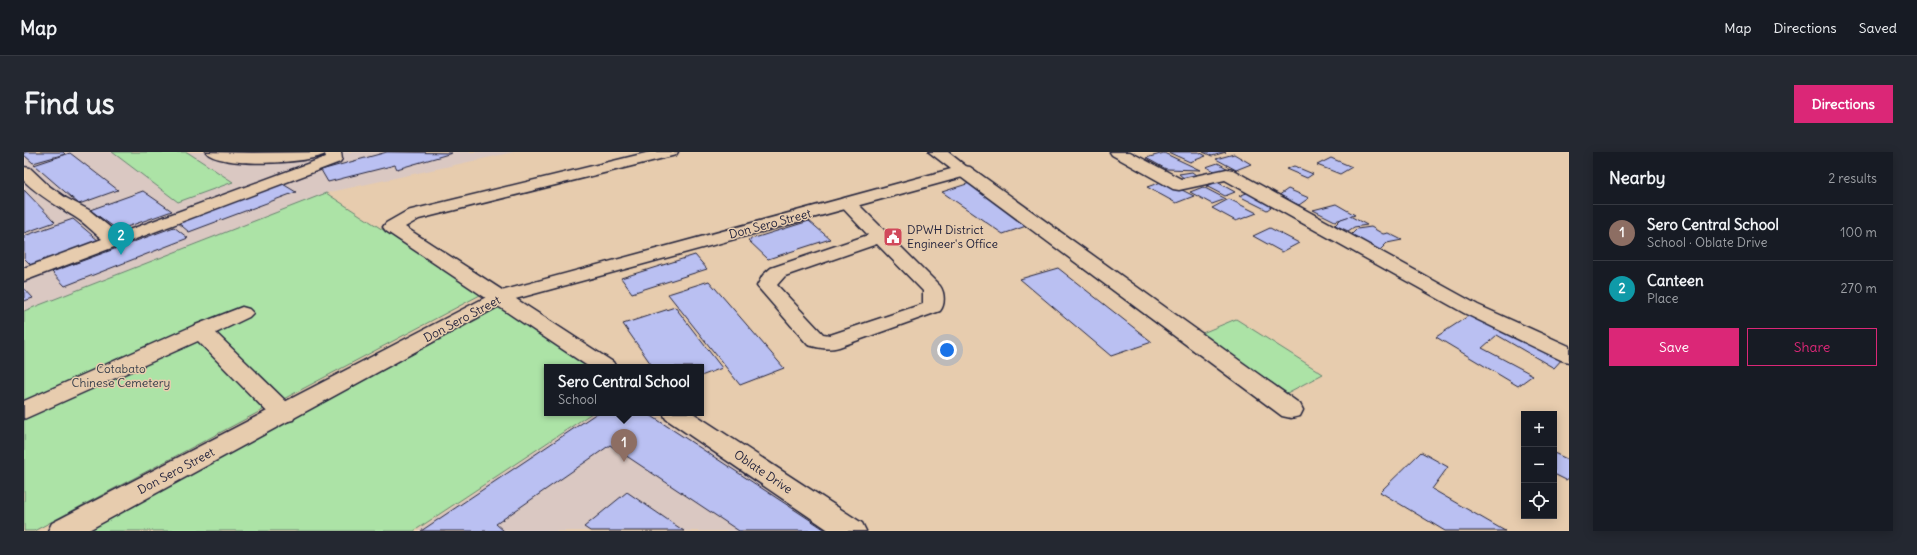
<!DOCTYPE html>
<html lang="en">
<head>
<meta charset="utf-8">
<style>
  :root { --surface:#171b24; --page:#242831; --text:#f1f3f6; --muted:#9ea1a6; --line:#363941; --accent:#db2777 }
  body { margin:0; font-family:Delius,sans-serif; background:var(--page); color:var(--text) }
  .controls { position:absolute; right:12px; bottom:12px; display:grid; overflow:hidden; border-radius:0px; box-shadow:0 2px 10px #0003 }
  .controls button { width:36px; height:36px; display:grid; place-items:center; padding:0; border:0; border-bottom:1px solid var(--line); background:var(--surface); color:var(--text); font:20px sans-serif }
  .you { position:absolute; left:923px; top:198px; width:14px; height:14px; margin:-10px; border:3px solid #fff; border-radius:50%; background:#1a73e8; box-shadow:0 0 0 6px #1a73e833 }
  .badge { display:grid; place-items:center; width:26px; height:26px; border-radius:50%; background:var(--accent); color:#fff; font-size:13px; font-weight:700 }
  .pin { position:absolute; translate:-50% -33px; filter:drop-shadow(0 1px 2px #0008) }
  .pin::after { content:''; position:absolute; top:21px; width:14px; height:12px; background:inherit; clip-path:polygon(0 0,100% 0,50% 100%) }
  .popup { position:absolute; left:520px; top:212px; width:160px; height:52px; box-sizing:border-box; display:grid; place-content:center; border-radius:0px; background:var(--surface); filter:drop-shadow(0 1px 3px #0005); font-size:13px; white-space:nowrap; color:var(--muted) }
  .popup b { font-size:15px; color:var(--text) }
  .popup::after { content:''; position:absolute; left:50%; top:100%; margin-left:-8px; border:8px solid transparent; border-top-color:var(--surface) }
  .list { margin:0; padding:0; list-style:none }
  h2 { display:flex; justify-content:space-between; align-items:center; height:52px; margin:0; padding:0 16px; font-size:17px }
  h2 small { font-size:13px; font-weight:400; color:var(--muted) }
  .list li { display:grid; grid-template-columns:26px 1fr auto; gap:12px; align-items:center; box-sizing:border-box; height:56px; padding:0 16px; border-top:1px solid var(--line) }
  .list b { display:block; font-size:15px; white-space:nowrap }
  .list p { margin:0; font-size:13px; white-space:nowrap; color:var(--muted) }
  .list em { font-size:13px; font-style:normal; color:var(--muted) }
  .actions { display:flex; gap:8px; padding:12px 16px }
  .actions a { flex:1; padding:9px 0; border:1px solid var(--accent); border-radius:0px; text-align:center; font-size:14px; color:var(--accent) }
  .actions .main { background:var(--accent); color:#fff }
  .icon { flex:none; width:22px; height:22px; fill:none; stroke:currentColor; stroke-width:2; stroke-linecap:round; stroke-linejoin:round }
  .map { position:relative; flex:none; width:1545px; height:379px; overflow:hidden; border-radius:0px }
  header { display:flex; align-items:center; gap:24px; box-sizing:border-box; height:56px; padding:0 20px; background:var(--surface); border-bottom:1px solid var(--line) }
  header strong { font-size:19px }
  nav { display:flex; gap:22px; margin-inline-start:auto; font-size:14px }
  .intro { display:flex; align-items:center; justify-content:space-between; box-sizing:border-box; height:96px; padding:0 24px }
  h1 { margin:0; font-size:28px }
  .button { padding:10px 18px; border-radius:0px; background:var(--accent); color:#fff; font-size:14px; font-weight:700 }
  main { display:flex; gap:24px; padding:0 24px }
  aside { flex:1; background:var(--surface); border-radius:0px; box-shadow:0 2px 10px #0003 }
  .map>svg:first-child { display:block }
</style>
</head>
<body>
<header>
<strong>Map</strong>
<nav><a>Map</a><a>Directions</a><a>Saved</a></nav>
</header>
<div class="intro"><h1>Find us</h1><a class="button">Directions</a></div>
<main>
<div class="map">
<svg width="1545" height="379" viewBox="0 0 1545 379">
  <rect width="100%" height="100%" fill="#e7ccae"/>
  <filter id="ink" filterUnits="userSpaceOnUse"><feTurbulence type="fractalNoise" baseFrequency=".025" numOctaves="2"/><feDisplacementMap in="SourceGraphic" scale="8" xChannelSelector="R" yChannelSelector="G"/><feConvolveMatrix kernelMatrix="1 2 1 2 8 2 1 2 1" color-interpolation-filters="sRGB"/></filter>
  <g filter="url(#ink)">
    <!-- built -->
    <g fill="#dac8c2">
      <path d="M0 0H490L302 41 0 159Z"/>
      <path d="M569 261H627L810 379H393Z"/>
    </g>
    <!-- green -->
    <g fill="#ace3a6" stroke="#678270">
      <path d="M88 0H163L209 30 154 50Z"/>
      <path d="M302 41 458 142 10 379H0V159Z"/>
      <path d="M478 154 569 215H523V261H568L390 379H61Z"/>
      <path d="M1212 167 1299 222 1263 241 1176 182Z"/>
    </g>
    <!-- building -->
    <g fill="#bac0f2" stroke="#22223b">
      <path d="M0 0H39L41 2 9 11 0 3Z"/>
      <path d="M363 0 428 1 373 17 371 13 304 30 297 18Z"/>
      <path d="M1144 0H1175L1182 4 1166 10Z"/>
      <path d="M1179 0H1202L1188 4Z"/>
      <path d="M46 1 94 38 55 52 10 13Z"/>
      <path d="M1140 1 1176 18 1142 17 1122 6Z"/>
      <path d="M1210 2 1227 12 1212 18 1192 7Z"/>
      <path d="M1307 6 1328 15 1316 22 1293 13Z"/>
      <path d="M1194 11 1206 18 1195 21 1182 15Z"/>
      <path d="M1270 14 1289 22 1283 26 1262 17Z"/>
      <path d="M1168 20 1176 26 1162 28 1155 22Z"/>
      <path d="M1140 29 1170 44 1152 51 1123 35Z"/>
      <path d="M949 30 1011 71 979 82 918 40Z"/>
      <path d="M1193 30 1211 40 1201 44 1182 34Z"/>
      <path d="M257 31 272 40 165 80 152 69Z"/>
      <path d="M1179 35 1202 47 1188 52 1166 40Z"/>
      <path d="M1264 37 1285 46 1275 53 1254 44Z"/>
      <path d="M0 38 31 70 0 81Z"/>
      <path d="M119 39 148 59 94 78 66 58Z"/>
      <path d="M1225 40 1251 52 1243 58 1215 44Z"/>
      <path d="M1205 47 1233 61 1212 69 1188 56Z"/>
      <path d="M1312 52 1331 63 1311 69 1289 58Z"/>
      <path d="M1326 64 1343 73 1330 75 1324 79 1311 73 1317 67Z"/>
      <path d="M49 67 75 89 8 114 0 106V84Z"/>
      <path d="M785 69 806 87 744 107 724 88Z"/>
      <path d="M150 75 164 86 41 134 28 120Z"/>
      <path d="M1347 75 1359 82 1364 81 1378 88 1363 91 1354 100 1327 83 1333 77Z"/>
      <path d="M1246 76 1275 91 1258 100 1229 84Z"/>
      <path d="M671 103 683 117 608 141 597 126Z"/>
      <path d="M1034 116 1128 190 1087 204 996 127Z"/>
      <path d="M685 129 760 216 716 233 644 142Z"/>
      <path d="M0 136 9 146 0 149Z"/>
      <path d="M651 155 698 216 677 224V215H629L599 172Z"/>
      <path d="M1446 163 1539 206 1530 216 1473 183 1458 196 1509 223 1494 234 1412 185Z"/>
      <path d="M573 261H623L803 379H715L586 293 472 372 480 379H397Z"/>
      <path d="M1397 300 1424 315 1408 337 1481 379H1421L1356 340Z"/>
      <path d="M1530 301 1545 308V326L1542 328 1530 322Z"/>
      <path d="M603 340 660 379H566L560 375Z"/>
    </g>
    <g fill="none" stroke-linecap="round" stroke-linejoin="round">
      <defs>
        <g id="minor">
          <path d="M182 0 228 1 317 0 318 7 316 10 0 129V116L78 87C69 80 61 71 51 65 32 53 17 45 0 29V15L6 16 25 34 42 46 65 58 94 82 302 5 301 2C285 12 193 16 182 0Z"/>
          <path d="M626 0H654L652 3 395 67 381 75 589 210 592 215H565L362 79 359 75 362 71 383 59Z"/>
          <path d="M1086 0H1106L1157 27 1203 17 1209 18 1454 153 1545 194V210L1537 208 1440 161 1201 28 1155 38 1149 37 1088 3Z"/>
          <path d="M940 14 946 15 1276 252 1279 258 1276 264 1267 266 1258 264 934 23 932 19 934 15Z"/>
          <path d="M823 46 829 47 916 134C921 141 921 153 916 159L815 195C804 198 795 196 784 193L733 134 739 123 747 116 844 83 814 51 817 47ZM853 92 899 139V152L806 183 799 182 753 133 761 124Z"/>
          <path d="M218 155 225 157 229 161 225 165 192 181 269 256 272 262 269 268 260 270 251 268 174 189 0 267V249L169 174Z"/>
          <path d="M639 261H669L838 371 842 379H806L642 267Z"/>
        </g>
        <path id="major" d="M905 0H924L948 19 946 23 484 149 63 379H24L28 371 470 141 927 17Z"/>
      </defs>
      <!-- minor casing -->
      <use href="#minor" stroke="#22223b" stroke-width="3"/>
      <!-- major casing -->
      <use href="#major" stroke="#22223b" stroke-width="3"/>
      <!-- minor -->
      <use href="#minor" fill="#e7ccae" fill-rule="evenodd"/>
      <!-- major -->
      <use href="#major" fill="#e7ccae" fill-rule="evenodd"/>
    </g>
  </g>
  <!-- icons -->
  <defs>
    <symbol id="civic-square" viewBox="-11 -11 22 22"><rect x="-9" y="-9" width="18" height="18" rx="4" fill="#d1495b" stroke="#e7ccae"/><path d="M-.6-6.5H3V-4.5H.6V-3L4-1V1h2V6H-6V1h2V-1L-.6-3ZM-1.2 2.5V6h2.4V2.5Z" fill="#fff"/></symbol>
  </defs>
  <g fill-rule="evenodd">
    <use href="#civic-square" x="858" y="74" width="22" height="22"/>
  </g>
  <g text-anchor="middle" stroke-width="3" stroke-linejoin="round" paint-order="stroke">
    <!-- street labels -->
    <g font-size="12" fill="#22223b" stroke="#e7ccae">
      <text transform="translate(746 72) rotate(-15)" y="4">Don Sero Street</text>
      <text transform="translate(438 167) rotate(-28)" y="4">Don Sero Street</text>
      <text transform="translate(152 319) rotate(-28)" y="4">Don Sero Street</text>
      <text transform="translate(739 320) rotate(34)" y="4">Oblate Drive</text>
    </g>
    <!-- poi labels -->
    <g font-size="12" fill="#22223b" stroke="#e7ccae" text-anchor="start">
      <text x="883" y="82">DPWH District<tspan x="883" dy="14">Engineer's Office</tspan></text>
    </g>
    <!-- park labels -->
    <g font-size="12" fill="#373f4b" stroke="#e7ccae">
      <text x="97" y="221">Cotabato<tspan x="97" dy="14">Chinese Cemetery</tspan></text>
    </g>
  </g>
</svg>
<div class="controls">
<button>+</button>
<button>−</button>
<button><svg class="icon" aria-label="locate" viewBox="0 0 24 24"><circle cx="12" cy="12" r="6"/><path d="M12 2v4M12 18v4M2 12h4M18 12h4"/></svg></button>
</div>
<div class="you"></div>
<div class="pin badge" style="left:600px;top:310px;background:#8d6e63">1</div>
<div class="popup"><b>Sero Central School</b>School</div>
<div class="pin badge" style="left:97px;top:103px;background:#0f9aa8">2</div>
</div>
<aside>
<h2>Nearby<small>2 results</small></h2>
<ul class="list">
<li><span class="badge" style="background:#8d6e63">1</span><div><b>Sero Central School</b><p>School · Oblate Drive</p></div><em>100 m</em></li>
<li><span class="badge" style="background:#0f9aa8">2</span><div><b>Canteen</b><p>Place</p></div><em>270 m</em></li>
</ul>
<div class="actions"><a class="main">Save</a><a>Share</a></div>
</aside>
</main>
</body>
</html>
